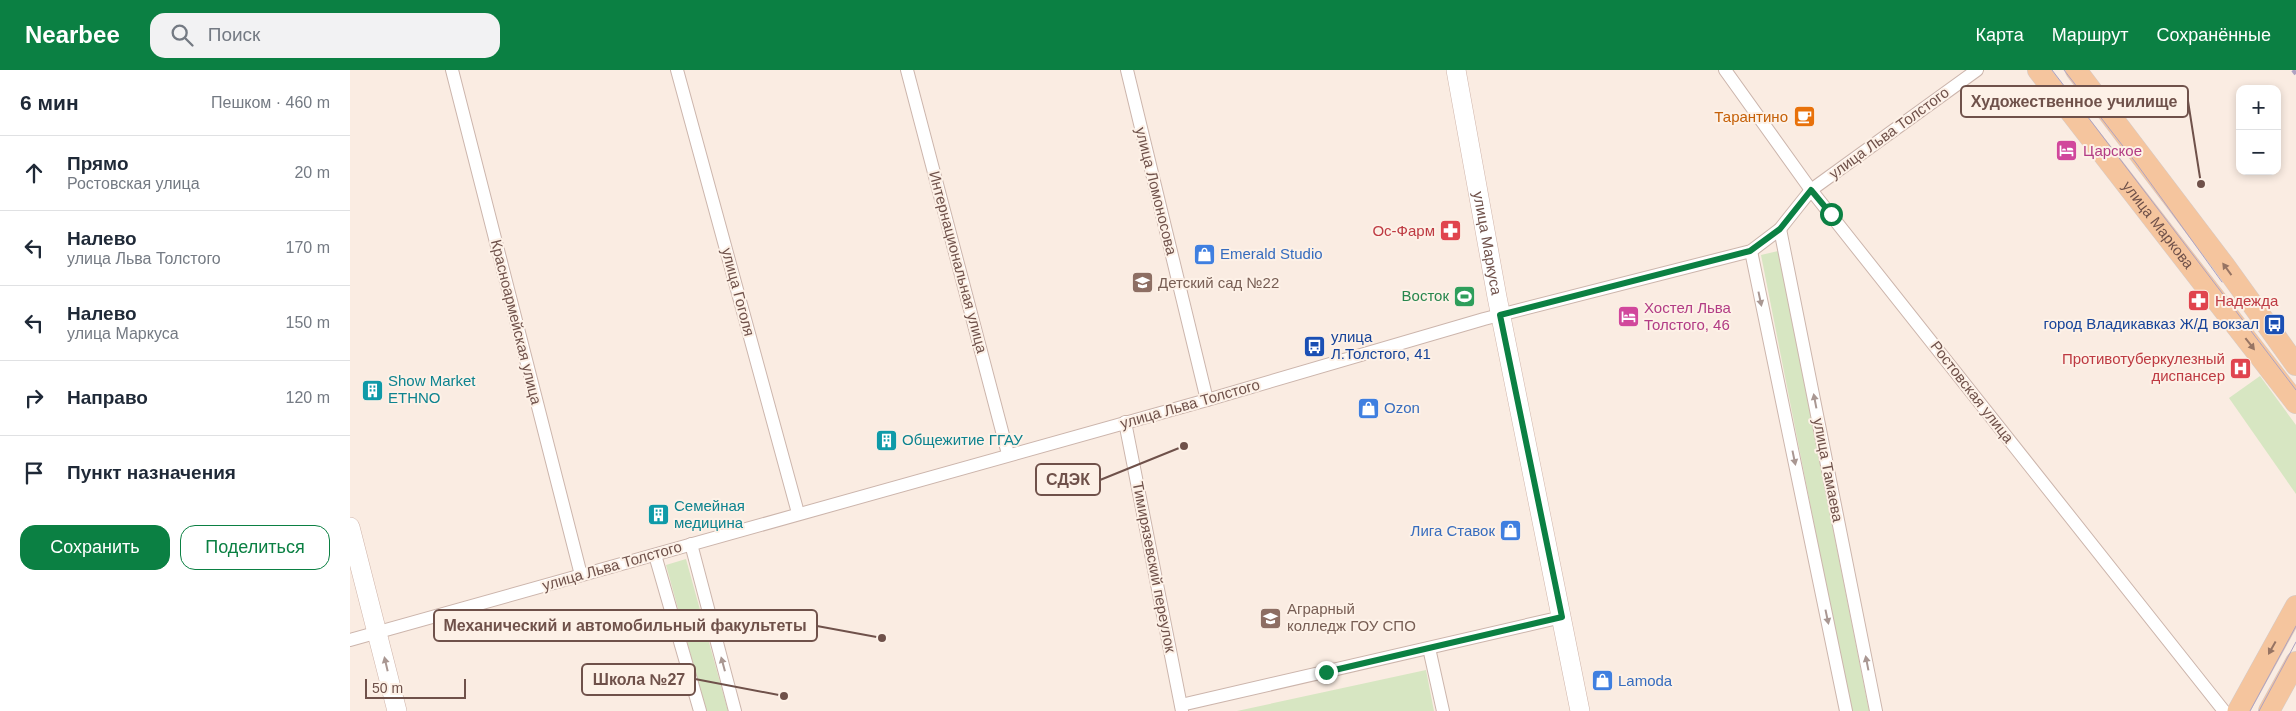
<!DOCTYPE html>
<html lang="ru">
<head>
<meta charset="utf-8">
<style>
  :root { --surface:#fff; --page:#f2f2f3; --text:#1f2937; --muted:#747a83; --line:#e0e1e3; --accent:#0b8043 }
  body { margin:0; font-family:Helvetica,sans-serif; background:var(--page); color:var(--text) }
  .controls { position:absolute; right:15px; top:15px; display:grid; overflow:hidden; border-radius:10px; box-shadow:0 2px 8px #0003 }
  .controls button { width:45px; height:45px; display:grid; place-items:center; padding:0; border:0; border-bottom:1px solid var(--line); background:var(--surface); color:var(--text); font:25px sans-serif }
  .scale { position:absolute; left:15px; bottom:12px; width:101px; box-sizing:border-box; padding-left:5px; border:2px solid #6f514a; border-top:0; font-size:14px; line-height:18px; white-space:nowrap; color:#6f514a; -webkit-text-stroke:4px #fdf1e7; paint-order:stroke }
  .stop { position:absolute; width:15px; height:15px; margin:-11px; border:4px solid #0b8043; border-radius:50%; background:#fff }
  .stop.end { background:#0b8043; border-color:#fff; box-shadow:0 1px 5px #0008 }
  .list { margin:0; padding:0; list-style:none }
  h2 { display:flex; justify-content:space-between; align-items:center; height:65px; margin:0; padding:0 20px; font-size:21px }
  h2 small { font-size:16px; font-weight:400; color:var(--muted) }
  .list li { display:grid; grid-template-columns:32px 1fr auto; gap:15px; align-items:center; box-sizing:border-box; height:75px; padding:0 20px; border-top:1px solid var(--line) }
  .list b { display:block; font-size:19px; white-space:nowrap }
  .list p { margin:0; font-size:16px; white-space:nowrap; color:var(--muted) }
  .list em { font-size:16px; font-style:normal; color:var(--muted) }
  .actions { display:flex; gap:10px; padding:15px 20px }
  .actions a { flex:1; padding:11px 0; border:1px solid var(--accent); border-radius:15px; text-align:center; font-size:18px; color:var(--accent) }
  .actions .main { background:var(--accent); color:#fff }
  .icon { flex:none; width:28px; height:28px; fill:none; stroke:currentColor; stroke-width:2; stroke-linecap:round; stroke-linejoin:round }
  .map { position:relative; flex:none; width:1946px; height:641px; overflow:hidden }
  header { display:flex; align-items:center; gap:30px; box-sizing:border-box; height:70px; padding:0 25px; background:var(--accent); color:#fff }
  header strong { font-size:24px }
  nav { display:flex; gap:28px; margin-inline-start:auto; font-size:18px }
  .search { width:350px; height:45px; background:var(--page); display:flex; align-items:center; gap:12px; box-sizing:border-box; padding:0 18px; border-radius:15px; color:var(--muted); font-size:19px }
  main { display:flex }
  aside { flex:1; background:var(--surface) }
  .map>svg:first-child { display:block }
</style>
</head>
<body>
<header>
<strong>Nearbee</strong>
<div class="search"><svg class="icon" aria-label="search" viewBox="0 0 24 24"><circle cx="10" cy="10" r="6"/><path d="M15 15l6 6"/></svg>Поиск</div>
<nav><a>Карта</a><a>Маршрут</a><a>Сохранённые</a></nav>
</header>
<main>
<aside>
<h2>6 мин<small>Пешком · 460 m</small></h2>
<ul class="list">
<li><svg class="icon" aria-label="ahead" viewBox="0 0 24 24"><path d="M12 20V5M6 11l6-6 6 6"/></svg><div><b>Прямо</b><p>Ростовская улица</p></div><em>20 m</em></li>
<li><svg class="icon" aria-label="left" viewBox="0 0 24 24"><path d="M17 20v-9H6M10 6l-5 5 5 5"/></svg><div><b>Налево</b><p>улица Льва Толстого</p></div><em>170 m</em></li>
<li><svg class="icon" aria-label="left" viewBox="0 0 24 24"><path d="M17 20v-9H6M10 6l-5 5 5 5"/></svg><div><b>Налево</b><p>улица Маркуса</p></div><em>150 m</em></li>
<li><svg class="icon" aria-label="right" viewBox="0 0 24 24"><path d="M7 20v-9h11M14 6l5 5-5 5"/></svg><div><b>Направо</b></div><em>120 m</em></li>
<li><svg class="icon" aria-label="arrive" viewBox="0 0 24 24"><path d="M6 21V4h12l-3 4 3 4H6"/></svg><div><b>Пункт назначения</b></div></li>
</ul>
<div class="actions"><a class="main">Сохранить</a><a>Поделиться</a></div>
</aside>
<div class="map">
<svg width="1946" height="641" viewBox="0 0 1946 641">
  <rect width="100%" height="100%" fill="#faece2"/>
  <!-- green -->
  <g fill="#d7e6c2">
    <path d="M1428 181 1519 641H1501L1411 185Z"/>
    <path d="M1910 306 1946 355V424L1879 328Z"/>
    <path d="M336 489 378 641H356L316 495Z"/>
    <path d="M1076 600 1084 641H887Z"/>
  </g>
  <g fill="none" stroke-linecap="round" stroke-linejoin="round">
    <defs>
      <g id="street">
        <path d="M102 0 231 505"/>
        <path d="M327 0 448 443"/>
        <path d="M557 0 658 384"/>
        <path d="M777 0 857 330"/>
        <path d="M1375 0 1461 120 1874 641"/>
        <path d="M1430 159 1526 641"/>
        <path d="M1401 181 1496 641"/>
        <path d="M775 352 832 641"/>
        <path d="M341 474 385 641"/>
        <path d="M305 485 350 641"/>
        <path d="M0 570 857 330 1134 249 1401 181 1430 159 1461 120 1627 0"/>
        <path d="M1079 578 1093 641"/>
        <path d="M831 635 1212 547"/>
      </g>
      <g id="secondary">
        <path id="s1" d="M1106 0 1147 227 1230 641"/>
        <path d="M0 457 47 641"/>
      </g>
      <g id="primary">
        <path id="s2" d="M1688 0 1946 333"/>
        <path d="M1726 0 1874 195 1946 295"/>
        <path d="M1888 641 1946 536"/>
        <path d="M1919 641 1946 592"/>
      </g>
    </defs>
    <!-- street casing -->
    <use href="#street" stroke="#ccb5ac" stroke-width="14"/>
    <!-- secondary casing -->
    <use href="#secondary" stroke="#cfb4aa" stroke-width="20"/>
    <!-- primary casing -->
    <use href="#primary" stroke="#d4cbc9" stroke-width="22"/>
    <!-- street -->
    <use href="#street" stroke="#fff" stroke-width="12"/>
    <!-- secondary -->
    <use href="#secondary" stroke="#fff" stroke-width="19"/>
    <!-- primary -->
    <use href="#primary" stroke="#f5c59e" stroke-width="21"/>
    <!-- tram -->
    <g stroke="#ada2c2" stroke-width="1">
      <path d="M1702 0 1946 320"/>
      <path d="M1714 0 1786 93 1872 212"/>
      <path d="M1900 641 1946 556"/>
      <path d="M1909 641 1946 572"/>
    </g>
    <!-- rail -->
    <path stroke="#ada2c2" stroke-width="4" stroke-dasharray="8 5" stroke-linecap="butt" d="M1943 0 1946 4"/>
  </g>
  <!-- one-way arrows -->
  <defs><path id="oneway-solid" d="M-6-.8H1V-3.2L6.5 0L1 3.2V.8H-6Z" transform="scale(1.25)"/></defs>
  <g fill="#977463">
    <use href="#oneway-solid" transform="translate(1877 199) rotate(-126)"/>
    <use href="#oneway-solid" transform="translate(1900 274) rotate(52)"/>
    <use href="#oneway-solid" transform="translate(1922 578) rotate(119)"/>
  </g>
  <g fill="#a99792">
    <use href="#oneway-solid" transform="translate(1410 229) rotate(78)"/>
    <use href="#oneway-solid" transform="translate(1465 331) rotate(-101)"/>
    <use href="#oneway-solid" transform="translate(1444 388) rotate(78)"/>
    <use href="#oneway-solid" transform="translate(1477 547) rotate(78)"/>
    <use href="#oneway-solid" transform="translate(1517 593) rotate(-101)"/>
    <use href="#oneway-solid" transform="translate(36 594) rotate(-103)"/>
    <use href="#oneway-solid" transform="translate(373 594) rotate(-105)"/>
  </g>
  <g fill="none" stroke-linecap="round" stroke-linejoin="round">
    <!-- route -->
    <path stroke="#0b8043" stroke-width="6" d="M976 602 1212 547 1150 245 1400 181 1430 159 1461 120 1481 144"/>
  </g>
  <!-- icons -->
  <defs>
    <symbol id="cafe-square" viewBox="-11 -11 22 22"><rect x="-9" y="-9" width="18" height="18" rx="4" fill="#e8710a" stroke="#fdf1e7"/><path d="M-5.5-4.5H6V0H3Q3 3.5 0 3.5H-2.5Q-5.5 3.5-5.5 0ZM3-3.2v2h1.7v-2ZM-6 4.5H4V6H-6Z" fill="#fff"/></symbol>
    <symbol id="hotel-square" viewBox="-11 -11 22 22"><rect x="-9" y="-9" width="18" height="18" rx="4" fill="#d1479c" stroke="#fdf1e7"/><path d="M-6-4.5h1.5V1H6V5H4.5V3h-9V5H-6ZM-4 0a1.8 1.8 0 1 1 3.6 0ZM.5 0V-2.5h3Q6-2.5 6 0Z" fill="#fff"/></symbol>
    <symbol id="pharmacy-square" viewBox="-11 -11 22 22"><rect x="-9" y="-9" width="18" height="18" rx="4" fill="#e0444e" stroke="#fdf1e7"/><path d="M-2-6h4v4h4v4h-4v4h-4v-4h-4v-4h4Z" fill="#fff"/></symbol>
    <symbol id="shop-square" viewBox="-11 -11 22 22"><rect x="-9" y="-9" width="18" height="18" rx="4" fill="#3f7fe0" stroke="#fdf1e7"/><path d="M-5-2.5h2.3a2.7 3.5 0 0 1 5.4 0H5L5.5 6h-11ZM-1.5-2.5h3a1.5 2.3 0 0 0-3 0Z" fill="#fff"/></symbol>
    <symbol id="school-square" viewBox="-11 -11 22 22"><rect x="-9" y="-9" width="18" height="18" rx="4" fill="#8d6e63" stroke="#fdf1e7"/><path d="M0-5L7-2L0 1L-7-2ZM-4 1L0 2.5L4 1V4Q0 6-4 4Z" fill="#fff"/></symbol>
    <symbol id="stadium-square" viewBox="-11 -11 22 22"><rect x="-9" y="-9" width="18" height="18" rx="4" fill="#2e9e5b" stroke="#fdf1e7"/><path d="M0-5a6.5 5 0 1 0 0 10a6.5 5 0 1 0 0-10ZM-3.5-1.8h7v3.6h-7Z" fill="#fff"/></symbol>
    <symbol id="bus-square" viewBox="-11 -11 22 22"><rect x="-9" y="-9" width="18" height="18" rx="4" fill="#1a4fb4" stroke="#fdf1e7"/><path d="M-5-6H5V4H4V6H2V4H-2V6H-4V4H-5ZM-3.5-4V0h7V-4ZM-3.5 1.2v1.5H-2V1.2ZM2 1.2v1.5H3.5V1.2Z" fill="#fff"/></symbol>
    <symbol id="hospital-square" viewBox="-11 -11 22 22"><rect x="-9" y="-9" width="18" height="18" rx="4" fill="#e0444e" stroke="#fdf1e7"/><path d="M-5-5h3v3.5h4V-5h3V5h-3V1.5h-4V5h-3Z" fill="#fff"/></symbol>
    <symbol id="building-square" viewBox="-11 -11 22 22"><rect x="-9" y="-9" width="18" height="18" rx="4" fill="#0f9aa8" stroke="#fdf1e7"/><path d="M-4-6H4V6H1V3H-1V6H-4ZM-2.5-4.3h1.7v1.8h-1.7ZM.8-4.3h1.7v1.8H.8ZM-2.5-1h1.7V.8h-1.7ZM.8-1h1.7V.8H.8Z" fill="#fff"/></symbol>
    <symbol id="university-square" viewBox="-11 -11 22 22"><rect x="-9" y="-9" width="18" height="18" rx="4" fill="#8d6e63" stroke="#fdf1e7"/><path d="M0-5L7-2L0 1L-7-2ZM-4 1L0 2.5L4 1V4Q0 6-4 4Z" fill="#fff"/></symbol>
  </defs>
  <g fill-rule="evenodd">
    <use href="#cafe-square" x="1442" y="34" width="25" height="25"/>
    <use href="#hotel-square" x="1704" y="68" width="25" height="25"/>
    <use href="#pharmacy-square" x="1088" y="148" width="25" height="25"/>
    <use href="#shop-square" x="842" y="172" width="25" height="25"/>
    <use href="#school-square" x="780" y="200" width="25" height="25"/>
    <use href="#stadium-square" x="1102" y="214" width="25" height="25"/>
    <use href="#pharmacy-square" x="1836" y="218" width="25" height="25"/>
    <use href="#hotel-square" x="1266" y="234" width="25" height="25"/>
    <use href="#bus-square" x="1912" y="242" width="25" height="25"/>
    <use href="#bus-square" x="952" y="264" width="25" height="25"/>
    <use href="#hospital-square" x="1878" y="286" width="25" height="25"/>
    <use href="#building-square" x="10" y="308" width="25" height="25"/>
    <use href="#shop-square" x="1006" y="326" width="25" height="25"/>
    <use href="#building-square" x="524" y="358" width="25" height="25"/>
    <use href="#building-square" x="296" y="432" width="25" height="25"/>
    <use href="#shop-square" x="1148" y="448" width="25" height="25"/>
    <use href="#university-square" x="908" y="536" width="25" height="25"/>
    <use href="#shop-square" x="1240" y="598" width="25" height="25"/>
  </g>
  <g text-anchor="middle" stroke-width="4" stroke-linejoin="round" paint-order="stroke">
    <!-- food labels -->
    <g font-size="15" fill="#c56008" stroke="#fdf1e7" text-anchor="end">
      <text x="1438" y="52">Тарантино</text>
    </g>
    <!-- street labels -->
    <g font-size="15" fill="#6f514a" stroke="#fdf1e7">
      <text transform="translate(1539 63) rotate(-36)" y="5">улица Льва Толстого</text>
      <text transform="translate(806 121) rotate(76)" y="5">улица Ломоносова</text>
      <text dy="5" stroke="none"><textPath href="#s2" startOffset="196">улица Маркова</textPath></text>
      <text dy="5" stroke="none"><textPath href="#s1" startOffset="176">улица Маркуса</textPath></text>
      <text transform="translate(608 192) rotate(75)" y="5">Интернациональная улица</text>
      <text transform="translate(388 222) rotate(75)" y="5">улица Гоголя</text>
      <text transform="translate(166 252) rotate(76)" y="5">Красноармейская улица</text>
      <text transform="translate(1622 322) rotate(52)" y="5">Ростовская улица</text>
      <text transform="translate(840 334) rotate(-16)" y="5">улица Льва Толстого</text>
      <text transform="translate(1478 400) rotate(79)" y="5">улица Тамаева</text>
      <text transform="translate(262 496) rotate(-16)" y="5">улица Льва Толстого</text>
      <text transform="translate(804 497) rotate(79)" y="5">Тимирязевский переулок</text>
    </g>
    <!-- hotel labels -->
    <g font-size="15" fill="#b23c85" stroke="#fdf1e7" text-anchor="start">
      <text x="1733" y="86">Царское</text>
      <text x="1294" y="243">Хостел Льва<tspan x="1294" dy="17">Толстого, 46</tspan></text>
    </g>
    <!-- health labels -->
    <g font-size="15" fill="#be3a42" stroke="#fdf1e7" text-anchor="end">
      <text x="1085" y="166">Ос-Фарм</text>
      <text x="1865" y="236" text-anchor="start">Надежда</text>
      <text x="1875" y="294">Противотуберкулезный<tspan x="1875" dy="17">диспансер</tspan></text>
    </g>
    <!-- shop labels -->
    <g font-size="15" fill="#366cbe" stroke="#fdf1e7" text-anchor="start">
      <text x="870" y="189">Emerald Studio</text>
      <text x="1034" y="343">Ozon</text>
      <text x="1145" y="466" text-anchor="end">Лига Ставок</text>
      <text x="1268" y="616">Lamoda</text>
    </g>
    <!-- education labels -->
    <g font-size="15" fill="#785e54" stroke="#fdf1e7" text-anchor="start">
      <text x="808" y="218">Детский сад №22</text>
      <text x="937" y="544">Аграрный<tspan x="937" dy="17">колледж ГОУ СПО</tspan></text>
    </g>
    <!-- leisure labels -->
    <g font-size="15" fill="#27864d" stroke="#fdf1e7" text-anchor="end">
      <text x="1099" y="231">Восток</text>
    </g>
    <!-- transit labels -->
    <g font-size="15" fill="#164399" stroke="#fdf1e7" text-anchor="end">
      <text x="1909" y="259">город Владикавказ Ж/Д вокзал</text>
      <text x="981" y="272" text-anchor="start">улица<tspan x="981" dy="17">Л.Толстого, 41</tspan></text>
    </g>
    <!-- culture labels -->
    <g font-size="15" fill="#0d838f" stroke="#fdf1e7" text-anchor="start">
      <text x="38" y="316">Show Market<tspan x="38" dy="17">ETHNO</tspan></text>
      <text x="552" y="375">Общежитие ГГАУ</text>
      <text x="324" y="441">Семейная<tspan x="324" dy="17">медицина</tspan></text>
    </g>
  </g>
  <!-- callouts -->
  <path fill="none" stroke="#6f514a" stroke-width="2" d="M1851 114L1838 31M834 376L750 410M532 568L467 556M434 626L345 609"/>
  <g fill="#6f514a" stroke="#fdf1e7" stroke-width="2">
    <circle cx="1851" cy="114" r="5"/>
    <circle cx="834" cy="376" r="5"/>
    <circle cx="532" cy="568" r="5"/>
    <circle cx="434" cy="626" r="5"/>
  </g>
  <g fill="#fdf1e7" stroke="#6f514a" stroke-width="2">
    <rect x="1611" y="16" width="227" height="31" rx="5"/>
    <rect x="686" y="394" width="64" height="31" rx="5"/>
    <rect x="84" y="540" width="383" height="31" rx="5"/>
    <rect x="232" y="594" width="113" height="31" rx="5"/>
  </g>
  <g font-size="16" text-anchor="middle" font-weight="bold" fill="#6f514a">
    <text x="1724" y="37">Художественное училище</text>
    <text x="718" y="415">СДЭК</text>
    <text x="275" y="561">Механический и автомобильный факультеты</text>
    <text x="289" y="615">Школа №27</text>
  </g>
</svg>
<div class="controls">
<button>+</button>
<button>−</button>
</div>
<div class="scale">50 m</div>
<div class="stop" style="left:1481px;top:144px"></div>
<div class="stop end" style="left:976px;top:602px"></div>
</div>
</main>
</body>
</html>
